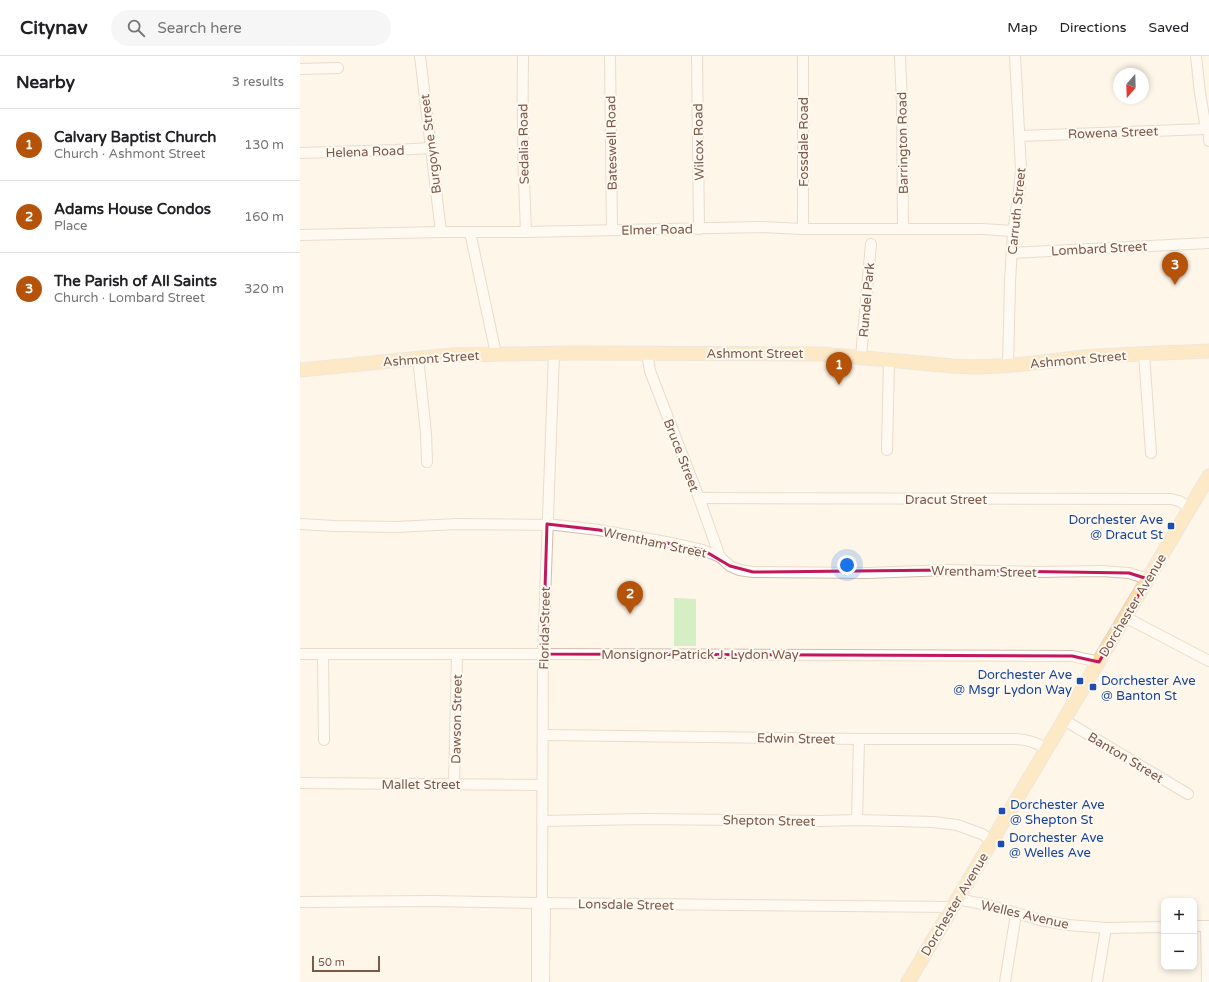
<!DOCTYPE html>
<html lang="en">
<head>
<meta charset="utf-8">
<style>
  :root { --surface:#fff; --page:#f6f6f6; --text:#202124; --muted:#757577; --line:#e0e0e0; --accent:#b45309 }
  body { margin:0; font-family:"Varela Round",sans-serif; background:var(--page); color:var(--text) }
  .controls { position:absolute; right:12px; bottom:12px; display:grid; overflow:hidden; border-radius:8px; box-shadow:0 2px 6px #0003 }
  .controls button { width:36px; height:36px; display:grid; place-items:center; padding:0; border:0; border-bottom:1px solid var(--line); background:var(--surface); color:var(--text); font:20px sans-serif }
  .compass { position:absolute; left:813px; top:12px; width:36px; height:36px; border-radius:50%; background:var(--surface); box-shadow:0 2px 6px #0003; rotate:199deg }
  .scale { position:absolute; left:12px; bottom:10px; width:68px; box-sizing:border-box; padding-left:4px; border:2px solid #7c5a49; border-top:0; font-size:11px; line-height:14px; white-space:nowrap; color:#7c5a49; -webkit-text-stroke:3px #fff9f1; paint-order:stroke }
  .you { position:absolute; left:547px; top:509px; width:14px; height:14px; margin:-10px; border:3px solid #fff; border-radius:50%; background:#1a73e8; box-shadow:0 0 0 6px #1a73e833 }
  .badge { display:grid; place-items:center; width:26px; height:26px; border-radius:50%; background:var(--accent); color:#fff; font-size:13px; font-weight:700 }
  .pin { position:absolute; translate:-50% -33px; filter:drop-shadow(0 1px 2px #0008) }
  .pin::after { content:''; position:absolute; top:21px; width:14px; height:12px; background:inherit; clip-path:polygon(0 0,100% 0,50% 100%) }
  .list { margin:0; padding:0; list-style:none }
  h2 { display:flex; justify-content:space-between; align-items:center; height:52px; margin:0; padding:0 16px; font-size:17px }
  h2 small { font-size:13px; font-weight:400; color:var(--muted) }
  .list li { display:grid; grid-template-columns:26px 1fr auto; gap:12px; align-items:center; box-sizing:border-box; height:72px; padding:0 16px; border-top:1px solid var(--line) }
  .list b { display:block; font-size:15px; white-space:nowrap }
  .list p { margin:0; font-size:13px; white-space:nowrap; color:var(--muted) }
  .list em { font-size:13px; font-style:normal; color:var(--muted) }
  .icon { flex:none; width:22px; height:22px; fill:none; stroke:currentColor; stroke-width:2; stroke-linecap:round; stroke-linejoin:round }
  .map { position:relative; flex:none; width:909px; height:926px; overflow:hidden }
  header { display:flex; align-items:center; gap:24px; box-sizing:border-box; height:56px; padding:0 20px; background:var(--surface); border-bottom:1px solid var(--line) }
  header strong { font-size:19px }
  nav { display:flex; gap:22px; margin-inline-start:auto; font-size:14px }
  .search { width:280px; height:36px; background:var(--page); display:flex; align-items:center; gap:10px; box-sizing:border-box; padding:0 14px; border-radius:22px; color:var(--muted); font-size:15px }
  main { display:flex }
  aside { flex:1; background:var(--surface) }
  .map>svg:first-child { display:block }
</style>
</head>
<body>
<header>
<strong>Citynav</strong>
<div class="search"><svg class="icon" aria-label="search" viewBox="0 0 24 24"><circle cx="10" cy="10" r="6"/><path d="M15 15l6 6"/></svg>Search here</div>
<nav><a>Map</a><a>Directions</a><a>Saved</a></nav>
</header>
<main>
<aside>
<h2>Nearby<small>3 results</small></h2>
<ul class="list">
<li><span class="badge">1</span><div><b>Calvary Baptist Church</b><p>Church · Ashmont Street</p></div><em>130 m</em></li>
<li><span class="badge">2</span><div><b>Adams House Condos</b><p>Place</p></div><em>160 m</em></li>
<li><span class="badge">3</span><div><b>The Parish of All Saints</b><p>Church · Lombard Street</p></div><em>320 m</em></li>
</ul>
</aside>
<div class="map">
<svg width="909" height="926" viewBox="0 0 909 926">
  <rect width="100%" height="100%" fill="#fef6e8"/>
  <!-- green -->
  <path fill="#d6eec4" d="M374 542 396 543V590H374Z"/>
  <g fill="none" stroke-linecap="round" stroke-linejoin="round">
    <defs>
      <g id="minor">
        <path d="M120 0 141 176"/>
        <path d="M223 0C222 59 223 117 226 176"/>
        <path d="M310 0 312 174"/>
        <path d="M397 0 399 173"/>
        <path d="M600 0 602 48 603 173"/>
        <path d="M896 0 900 37 906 73 909 77V85"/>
        <path d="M0 13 38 12"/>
        <path d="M720 80 906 73"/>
        <path d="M0 97 95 94 131 92"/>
        <path d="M503 173V0"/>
        <path d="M170 176 196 298"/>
        <path d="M0 179 141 176H226L461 171 503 173H682L713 175"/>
        <path d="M712 197 909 187"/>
        <path d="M347 297 350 315 399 442 420 501"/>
        <path d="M844 298 851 397"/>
        <path d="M561 301 571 188"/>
        <path d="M118 302 126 377 127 406"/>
        <path d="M708 309 710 226 713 175 719 136 721 113 715 0"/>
        <path d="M587 394 589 304"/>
        <path d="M399 442 871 443 879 445 890 452"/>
        <path d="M0 468 34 470 96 471 157 468 256 469 299 474 377 488 403 494 420 501 430 510 439 514 453 516 567 517 648 514 736 516 802 515 829 517 848 523"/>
        <path d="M825 561 909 605"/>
        <path d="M0 598H243L772 600 799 606"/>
        <path d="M23 598 24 684"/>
        <path d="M764 664 888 738"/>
        <path d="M243 679 559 683H714C727 683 736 686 747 693"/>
        <path d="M0 727 242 729"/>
        <path d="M154 728 157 598"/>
        <path d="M557 764 559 683"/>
        <path d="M242 765 343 763 521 765 557 764 633 766 657 769 682 778 692 785"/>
        <path d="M657 843 688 849 740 864 768 869 806 872 864 871"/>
        <path d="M0 846 132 845 242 847 653 851"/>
        <path d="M894 870H909"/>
        <path d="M906 870 907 926"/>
        <path d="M237 926V854L242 847"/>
        <path d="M244 926 245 854 242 847 243 598 254 297"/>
        <path d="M705 926 716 858"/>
        <path d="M797 926 806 872"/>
      </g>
      <g id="major">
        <path d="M0 314 152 299 272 297 521 298 653 310C697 313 740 306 784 301 825 298 867 297 909 295"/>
        <path d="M608 926 909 420"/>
      </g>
    </defs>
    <!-- minor casing -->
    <use href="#minor" stroke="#d3bcac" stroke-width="12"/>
    <!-- major casing -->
    <use href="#major" stroke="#ddd4d0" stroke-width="15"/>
    <!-- minor -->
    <use href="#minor" stroke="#fff" stroke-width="10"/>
    <!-- major -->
    <use href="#major" stroke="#ffda9f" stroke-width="13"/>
  </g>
  <!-- marked area -->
  <path d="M0 0H909V926H0ZM247 468 299 474 403 494 430 510 453 516 648 514 829 517 848 523 799 606 772 600 243 598Z" fill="#fef6e8" fill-opacity=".55" fill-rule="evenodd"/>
  <path fill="none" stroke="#c2185b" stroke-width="3" stroke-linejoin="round" d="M247 468 299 474 403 494 430 510 453 516 648 514 829 517 848 523 799 606 772 600 243 598Z"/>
  <!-- markers -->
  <g fill="#1a4fb4" stroke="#fff9f1" stroke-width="1.5">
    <rect x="867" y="466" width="8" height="8" rx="2"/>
    <rect x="776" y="621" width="8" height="8" rx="2"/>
    <rect x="789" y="627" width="8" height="8" rx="2"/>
    <rect x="698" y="751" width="8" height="8" rx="2"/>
    <rect x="697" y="784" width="8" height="8" rx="2"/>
  </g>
  <g text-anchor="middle" stroke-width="4" stroke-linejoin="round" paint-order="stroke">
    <!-- street labels -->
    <g font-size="13" fill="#7c5a49" stroke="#fff9f1">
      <text transform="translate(813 76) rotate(-2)" y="5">Rowena Street</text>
      <text transform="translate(398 86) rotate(-91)" y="5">Wilcox Road</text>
      <text transform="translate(503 86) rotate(-90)" y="5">Fossdale Road</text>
      <text transform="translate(311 87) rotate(-91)" y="5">Bateswell Road</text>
      <text transform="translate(602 87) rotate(-91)" y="5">Barrington Road</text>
      <text transform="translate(130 88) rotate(-97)" y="5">Burgoyne Street</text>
      <text transform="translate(223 88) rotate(-91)" y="5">Sedalia Road</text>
      <text transform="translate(65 95) rotate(-2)" y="5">Helena Road</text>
      <text transform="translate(716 155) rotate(-84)" y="5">Carruth Street</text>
      <text transform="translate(357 173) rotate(-1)" y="5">Elmer Road</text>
      <text transform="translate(799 192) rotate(-3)" y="5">Lombard Street</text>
      <text transform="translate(566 244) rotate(-85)" y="5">Rundel Park</text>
      <text x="455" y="302">Ashmont Street</text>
      <text transform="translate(131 302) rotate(-4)" y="5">Ashmont Street</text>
      <text transform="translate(778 303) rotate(-5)" y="5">Ashmont Street</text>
      <text transform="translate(382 399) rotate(69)" y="5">Bruce Street</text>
      <text x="646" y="448">Dracut Street</text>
      <text transform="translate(355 486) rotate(12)" y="5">Wrentham Street</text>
      <text transform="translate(684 515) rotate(1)" y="5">Wrentham Street</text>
      <text transform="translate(832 549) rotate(-59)" y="5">Dorchester Avenue</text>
      <text transform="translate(244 572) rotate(-89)" y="5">Florida Street</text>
      <text x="400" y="603">Monsignor Patrick J. Lydon Way</text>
      <text transform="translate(156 663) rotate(-89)" y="5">Dawson Street</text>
      <text transform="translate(496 682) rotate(1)" y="5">Edwin Street</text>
      <text transform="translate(826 701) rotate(31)" y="5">Banton Street</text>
      <text x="121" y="733">Mallet Street</text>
      <text transform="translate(469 764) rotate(1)" y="5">Shepton Street</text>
      <text transform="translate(326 848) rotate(1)" y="5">Lonsdale Street</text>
      <text transform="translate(654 848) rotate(-59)" y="5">Dorchester Avenue</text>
      <text transform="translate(725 858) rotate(13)" y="5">Welles Avenue</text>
    </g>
    <!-- transit labels -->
    <g font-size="13" fill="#164399" stroke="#fff9f1" text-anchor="start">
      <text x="863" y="468" text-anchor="end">Dorchester Ave<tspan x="863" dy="15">@ Dracut St</tspan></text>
      <text x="772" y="623" text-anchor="end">Dorchester Ave<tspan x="772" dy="15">@ Msgr Lydon Way</tspan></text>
      <text x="801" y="629">Dorchester Ave<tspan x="801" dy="15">@ Banton St</tspan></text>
      <text x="710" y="753">Dorchester Ave<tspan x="710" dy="15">@ Shepton St</tspan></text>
      <text x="709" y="786">Dorchester Ave<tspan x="709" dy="15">@ Welles Ave</tspan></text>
    </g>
  </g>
</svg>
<div class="controls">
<button>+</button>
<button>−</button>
</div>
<svg class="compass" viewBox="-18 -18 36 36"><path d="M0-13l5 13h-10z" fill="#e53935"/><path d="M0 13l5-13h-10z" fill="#757577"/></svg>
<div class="scale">50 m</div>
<div class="you"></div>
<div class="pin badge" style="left:539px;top:329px">1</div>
<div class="pin badge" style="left:330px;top:558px">2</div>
<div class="pin badge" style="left:875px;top:229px">3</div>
</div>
</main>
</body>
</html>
